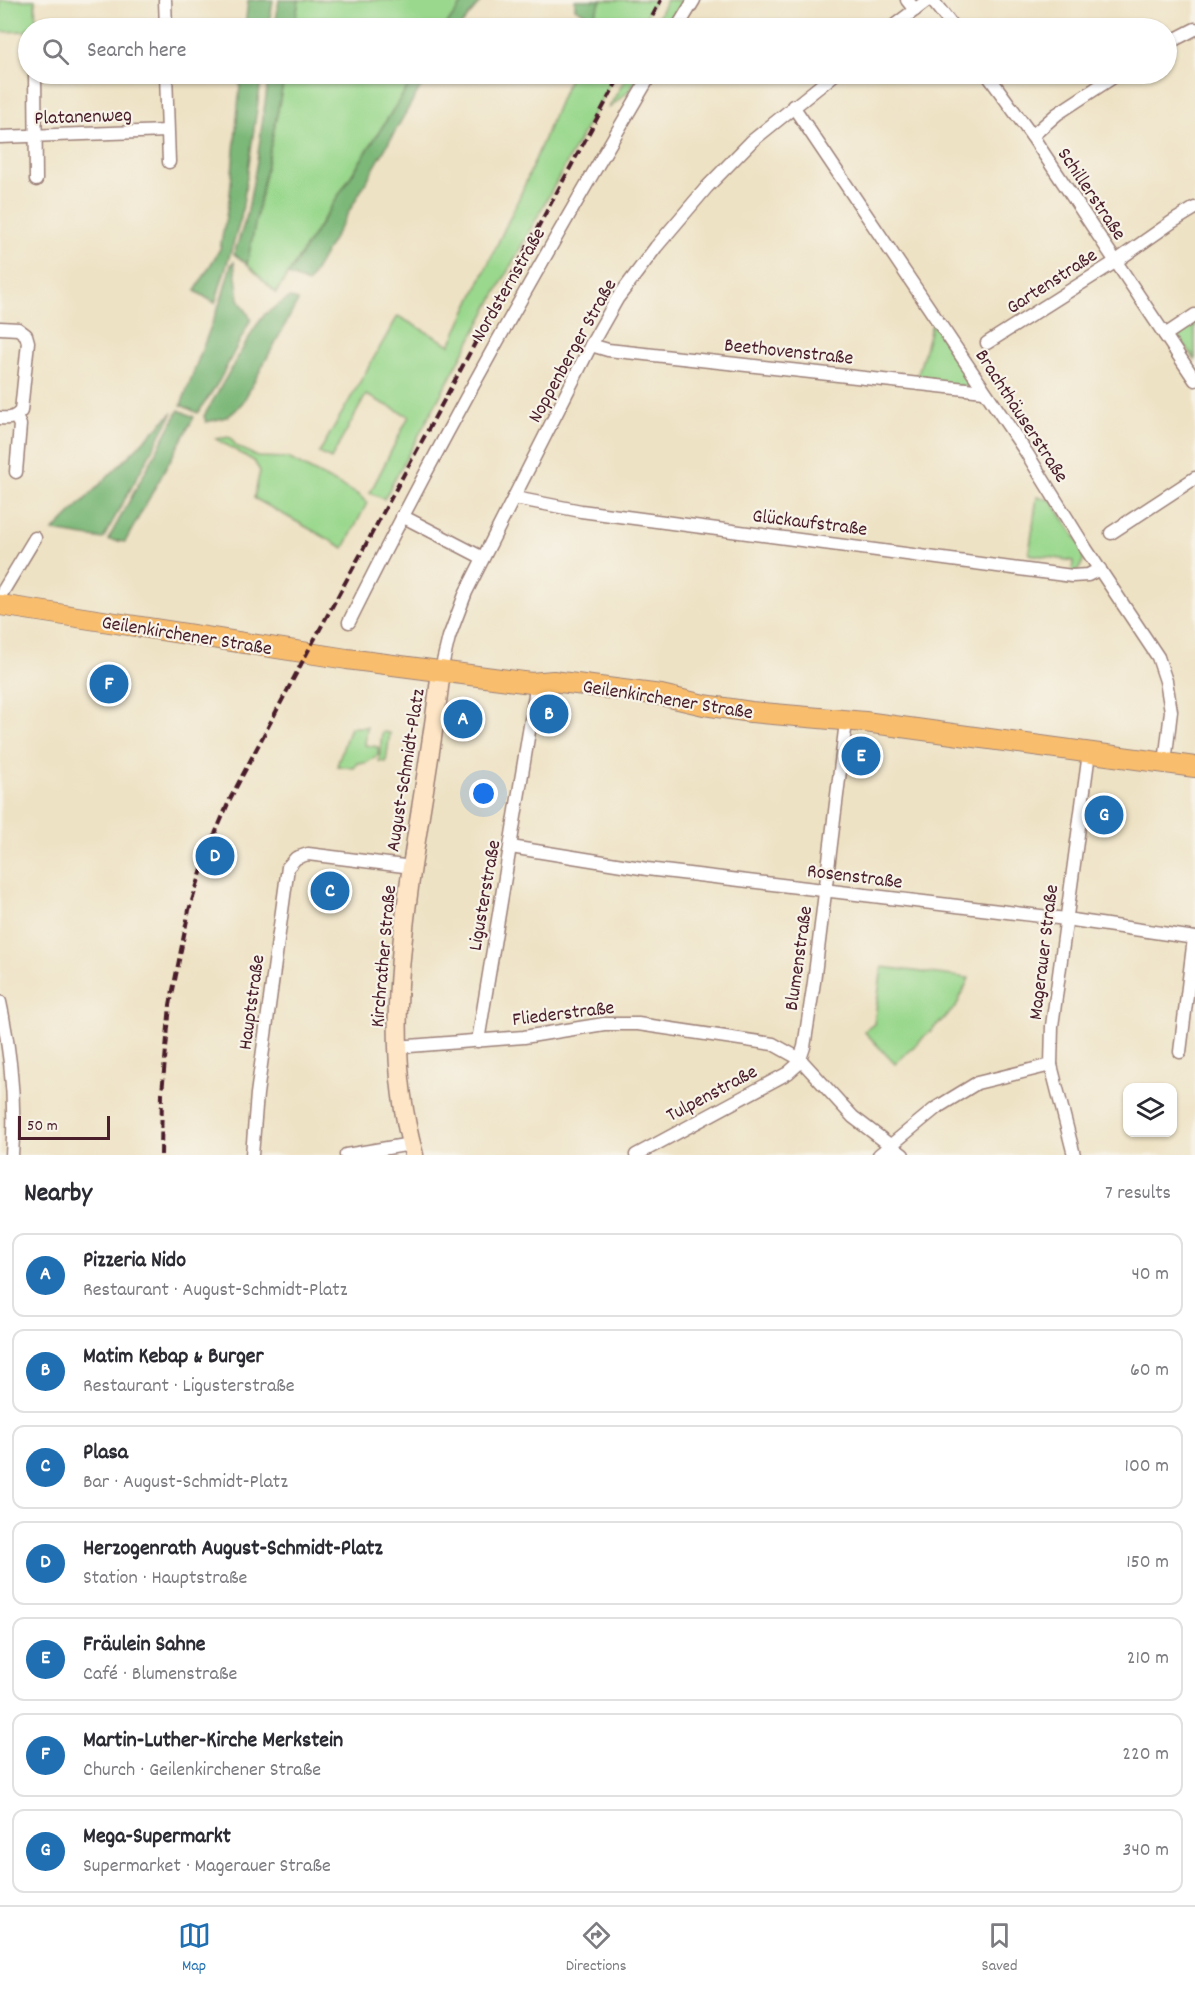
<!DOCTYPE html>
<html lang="en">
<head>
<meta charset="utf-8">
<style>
  :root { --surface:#fff; --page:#f2f2f3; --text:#2b2b33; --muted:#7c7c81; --line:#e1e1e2; --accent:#1f6fb2 }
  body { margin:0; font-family:Dekko,sans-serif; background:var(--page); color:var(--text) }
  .controls { position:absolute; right:18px; bottom:18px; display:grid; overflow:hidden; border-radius:12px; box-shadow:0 2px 4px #0004 }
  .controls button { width:54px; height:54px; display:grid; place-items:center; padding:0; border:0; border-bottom:2px solid var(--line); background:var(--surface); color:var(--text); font:30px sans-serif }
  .scale { position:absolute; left:18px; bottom:15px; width:92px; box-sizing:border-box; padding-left:6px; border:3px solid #4a1f2b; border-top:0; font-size:16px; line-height:21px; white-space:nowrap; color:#4a1f2b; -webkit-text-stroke:4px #f7f3e8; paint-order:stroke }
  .you { position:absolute; left:484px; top:794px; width:21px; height:21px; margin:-15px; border:4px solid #fff; border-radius:50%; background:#1a73e8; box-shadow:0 0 0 9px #1a73e833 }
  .badge { display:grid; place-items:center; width:39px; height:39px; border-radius:50%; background:var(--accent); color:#fff; font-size:20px; font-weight:700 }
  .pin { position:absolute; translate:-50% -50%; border:3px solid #fff; box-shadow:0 2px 6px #0006 }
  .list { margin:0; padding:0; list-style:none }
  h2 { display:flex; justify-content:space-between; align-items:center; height:78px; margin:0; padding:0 24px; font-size:26px }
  h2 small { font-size:20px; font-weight:400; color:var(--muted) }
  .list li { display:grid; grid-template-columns:39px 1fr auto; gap:18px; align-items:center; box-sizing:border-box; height:84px; margin:0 12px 12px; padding:0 12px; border:2px solid var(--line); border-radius:12px }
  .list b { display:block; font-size:22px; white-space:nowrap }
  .list p { margin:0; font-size:20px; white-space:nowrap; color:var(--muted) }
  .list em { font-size:20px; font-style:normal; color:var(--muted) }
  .icon { flex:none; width:33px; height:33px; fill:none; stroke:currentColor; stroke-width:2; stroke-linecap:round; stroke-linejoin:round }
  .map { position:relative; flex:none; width:1195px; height:1155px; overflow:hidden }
  .search { position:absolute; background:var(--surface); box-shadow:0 2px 4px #0004; left:18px; right:18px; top:18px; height:66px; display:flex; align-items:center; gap:15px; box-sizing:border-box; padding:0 21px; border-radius:33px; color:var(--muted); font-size:22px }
  .sheet { height:750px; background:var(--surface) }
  nav { display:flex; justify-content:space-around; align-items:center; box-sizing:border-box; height:84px; border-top:2px solid var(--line); background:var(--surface); font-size:16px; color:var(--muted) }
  nav a { display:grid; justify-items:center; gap:3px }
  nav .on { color:var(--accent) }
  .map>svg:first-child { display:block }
</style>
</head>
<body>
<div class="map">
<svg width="1195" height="1155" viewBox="0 0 1195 1155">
  <rect width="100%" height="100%" fill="#f7f3e8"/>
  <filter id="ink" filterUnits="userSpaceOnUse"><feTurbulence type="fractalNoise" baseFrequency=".0167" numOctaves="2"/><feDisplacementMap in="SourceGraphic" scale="12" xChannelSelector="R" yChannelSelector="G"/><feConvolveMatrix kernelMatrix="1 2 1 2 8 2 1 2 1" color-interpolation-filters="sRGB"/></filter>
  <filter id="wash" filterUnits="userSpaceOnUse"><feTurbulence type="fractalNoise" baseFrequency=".008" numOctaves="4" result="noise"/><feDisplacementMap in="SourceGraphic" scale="24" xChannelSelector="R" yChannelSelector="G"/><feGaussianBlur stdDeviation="1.35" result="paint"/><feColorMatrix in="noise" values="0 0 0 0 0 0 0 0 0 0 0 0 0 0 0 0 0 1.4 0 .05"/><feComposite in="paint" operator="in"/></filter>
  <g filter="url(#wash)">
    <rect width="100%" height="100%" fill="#eee2c4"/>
    <!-- green -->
    <g fill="#9ad88d" stroke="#727c5c" stroke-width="1.5">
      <path d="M0 0H35L36 28H28V31L0 32Z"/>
      <path d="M299 0H465L444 28H294Z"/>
      <path d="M601 0H655L639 28H589Z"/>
      <path d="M667 0H685L668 28H652Z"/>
      <path d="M285 74H416L276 293 247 264Z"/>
      <path d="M571 74H615L384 499 370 493 409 416 366 395 331 459 319 453 398 316 450 345 520 196Z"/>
      <path d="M628 74H640L629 91 608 109Z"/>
      <path d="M1195 319V360L1179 337 1180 330Z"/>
      <path d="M933 320 980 388 916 382Z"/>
      <path d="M230 437 236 446 258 457 288 458 359 495 367 503 344 548 254 498 260 471 254 461 216 439Z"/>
      <path d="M1037 497 1051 500 1084 550 1083 561 1078 571 1072 572 1073 561 1029 554Z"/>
      <path d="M350 727H367L365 745 378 747V755L366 763H357L354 768 337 766Z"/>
      <path d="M382 732 390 733 386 762 379 761Z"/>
      <path d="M882 967 969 978 956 1007 895 1064 864 1031 874 1024Z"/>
    </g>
    <!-- forest -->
    <g fill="#7bb878" stroke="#626c52" stroke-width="1.5">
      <path d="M248 0H273L268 28H245Z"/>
      <path d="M279 0H299L294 28H275Z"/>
      <path d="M465 0H482L459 28H444Z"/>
      <path d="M575 0H601L593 18 575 8Z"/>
      <path d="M241 74H262L241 218 215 303 195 291 220 249 230 195Z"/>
      <path d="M269 74H285L247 264 234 254 247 215 257 161Z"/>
      <path d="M416 74H428L308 283 288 275Z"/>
      <path d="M234 262 239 299 251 319 219 381 198 413 181 405 222 297 231 265Z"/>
      <path d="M289 298 295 299 298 301 243 402C229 419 227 417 206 422L204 416 254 329 265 314Z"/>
      <path d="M179 410 194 417 125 542 108 540Z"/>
      <path d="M173 412 103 539 53 531Z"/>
    </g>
  </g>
  <g filter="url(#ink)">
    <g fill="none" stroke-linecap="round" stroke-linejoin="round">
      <defs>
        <g id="minor">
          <path d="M165 0 166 28"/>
          <path d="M907 0 915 10"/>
          <path d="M932 0 954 28"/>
          <path d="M677 28 694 0"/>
          <path d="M891 28 928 0"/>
          <path d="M1166 44 1195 29"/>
          <path d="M35 74 36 180"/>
          <path d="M166 74 169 162"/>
          <path d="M987 74 1032 136 1195 380"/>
          <path d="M793 106 1026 452 1086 549 1158 657 1166 681 1171 711 1165 763"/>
          <path d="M1032 136 1057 114 1118 74"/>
          <path d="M0 137 167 131"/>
          <path d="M0 328 18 329 26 335 28 342 21 411C15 418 10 419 0 418"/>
          <path d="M1165 335 1195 315"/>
          <path d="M987 343 1115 262 1172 222 1195 208"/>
          <path d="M591 345 608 350 984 391"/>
          <path d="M16 417 20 425 16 472"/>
          <path d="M515 498 581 511 1072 576 1088 575 1100 569"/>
          <path d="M402 516 483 558"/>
          <path d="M1111 533 1195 478"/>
          <path d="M0 596 35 538"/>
          <path d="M349 622C442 435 545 254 651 74"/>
          <path d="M441 670 449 637 466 592 591 345 617 299 656 247 707 187 752 141 835 74"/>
          <path d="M846 722 814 982 804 1047 800 1059 853 1117 903 1155"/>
          <path d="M511 847 647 869 1066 919 1195 938"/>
          <path d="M0 1002C11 1053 16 1103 12 1155"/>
          <path d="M478 1041 537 683"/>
          <path d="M397 1047 524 1037 604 1024H638L773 1044 800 1059 797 1065 788 1073 636 1155"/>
          <path d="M1180 1052 1194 938"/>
          <path d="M252 1155 257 1094 288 867 296 858 308 854 412 867"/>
          <path d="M346 1155 411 1144"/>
          <path d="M879 1155 936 1108 977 1083 1051 1065"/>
          <path d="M1074 1155 1051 1065 1052 1026 1089 753"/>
        </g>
        <path id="secondary" d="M414 1155C389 1067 397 976 409 887 419 815 433 743 441 670"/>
        <path id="primary" d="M0 605 347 659 531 683 553 681 661 695 704 705 751 712 865 722 1195 767"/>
      </defs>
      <!-- minor casing -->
      <use href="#minor" stroke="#9c8078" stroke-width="15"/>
      <!-- secondary casing -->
      <use href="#secondary" stroke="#9c8078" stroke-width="21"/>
      <!-- primary casing -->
      <use href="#primary" stroke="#9c8078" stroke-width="22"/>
      <!-- minor -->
      <use href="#minor" stroke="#fff" stroke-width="12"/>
      <!-- secondary -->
      <use href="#secondary" stroke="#fde5c5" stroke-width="18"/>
      <!-- primary -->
      <use href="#primary" stroke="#f9be6d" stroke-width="20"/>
      <!-- rail -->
      <g stroke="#4a1f2b" stroke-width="4" stroke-dasharray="9 4.5" stroke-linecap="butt">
        <path d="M646 28 661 0"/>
        <path d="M161 1155 162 1093 170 1005 189 910 209 848 230 799 307 653 621 74"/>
      </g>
    </g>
  </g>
  <g text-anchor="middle" stroke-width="4.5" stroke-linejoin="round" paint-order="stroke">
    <!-- street labels -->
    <g font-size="20" fill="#4a1f2b" stroke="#f7f3e8">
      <text transform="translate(83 115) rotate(-2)" y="7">Platanenweg</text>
      <text transform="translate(1093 193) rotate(56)" y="7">Schillerstraße</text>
      <text transform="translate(1051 280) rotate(-33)" y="7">Gartenstraße</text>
      <text transform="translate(507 284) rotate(-60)" y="7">Nordsternstraße</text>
      <text transform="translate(571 350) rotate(-61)" y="7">Noppenberger Straße</text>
      <text transform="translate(789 350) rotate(6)" y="7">Beethovenstraße</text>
      <text transform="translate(1023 415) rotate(57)" y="7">Brachthäuserstraße</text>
      <text transform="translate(810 521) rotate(7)" y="7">Glückaufstraße</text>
      <text transform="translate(187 634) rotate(9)" y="7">Geilenkirchener Straße</text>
      <text transform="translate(668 698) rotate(9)" y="7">Geilenkirchener Straße</text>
      <text transform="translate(404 770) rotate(-81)" y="7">August-Schmidt-Platz</text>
      <text transform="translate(855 875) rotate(7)" y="7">Rosenstraße</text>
      <text transform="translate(483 895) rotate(-80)" y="7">Ligusterstraße</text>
      <text transform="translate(1042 952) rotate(-83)" y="7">Magerauer Straße</text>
      <text transform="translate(382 956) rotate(-85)" y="7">Kirchrather Straße</text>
      <text transform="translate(797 958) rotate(-82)" y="7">Blumenstraße</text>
      <text transform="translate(250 1002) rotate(-82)" y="7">Hauptstraße</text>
      <text transform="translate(563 1012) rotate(-7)" y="7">Fliederstraße</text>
      <text transform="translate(711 1092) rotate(-28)" y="7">Tulpenstraße</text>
    </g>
  </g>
</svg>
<div class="controls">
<button><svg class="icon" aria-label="layers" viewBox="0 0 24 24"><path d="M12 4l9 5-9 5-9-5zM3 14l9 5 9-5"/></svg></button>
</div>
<div class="scale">50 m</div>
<div class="you"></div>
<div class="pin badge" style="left:463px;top:719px">A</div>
<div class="pin badge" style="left:549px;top:714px">B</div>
<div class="pin badge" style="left:330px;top:891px">C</div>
<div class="pin badge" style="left:215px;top:856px">D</div>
<div class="pin badge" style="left:861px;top:756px">E</div>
<div class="pin badge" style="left:109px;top:684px">F</div>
<div class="pin badge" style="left:1104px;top:815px">G</div>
<div class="search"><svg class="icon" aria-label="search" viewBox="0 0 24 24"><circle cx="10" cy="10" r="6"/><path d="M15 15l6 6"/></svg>Search here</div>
</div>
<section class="sheet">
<h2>Nearby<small>7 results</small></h2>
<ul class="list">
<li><span class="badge">A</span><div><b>Pizzeria Nido</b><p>Restaurant · August-Schmidt-Platz</p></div><em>40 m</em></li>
<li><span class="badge">B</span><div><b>Matim Kebap &amp; Burger</b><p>Restaurant · Ligusterstraße</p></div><em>60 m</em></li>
<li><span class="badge">C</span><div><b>Plasa</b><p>Bar · August-Schmidt-Platz</p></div><em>100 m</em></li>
<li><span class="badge">D</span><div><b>Herzogenrath August-Schmidt-Platz</b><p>Station · Hauptstraße</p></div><em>150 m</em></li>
<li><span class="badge">E</span><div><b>Fräulein Sahne</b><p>Café · Blumenstraße</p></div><em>210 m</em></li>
<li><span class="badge">F</span><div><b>Martin-Luther-Kirche Merkstein</b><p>Church · Geilenkirchener Straße</p></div><em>220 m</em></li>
<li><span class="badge">G</span><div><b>Mega-Supermarkt</b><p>Supermarket · Magerauer Straße</p></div><em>340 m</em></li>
</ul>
</section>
<nav>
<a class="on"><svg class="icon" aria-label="map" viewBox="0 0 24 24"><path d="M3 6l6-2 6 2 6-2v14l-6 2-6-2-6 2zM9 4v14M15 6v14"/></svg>Map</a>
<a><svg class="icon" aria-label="directions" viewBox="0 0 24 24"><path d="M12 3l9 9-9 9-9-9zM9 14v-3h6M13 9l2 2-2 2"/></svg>Directions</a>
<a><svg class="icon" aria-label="saved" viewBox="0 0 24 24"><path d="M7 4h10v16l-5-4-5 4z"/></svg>Saved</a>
</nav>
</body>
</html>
